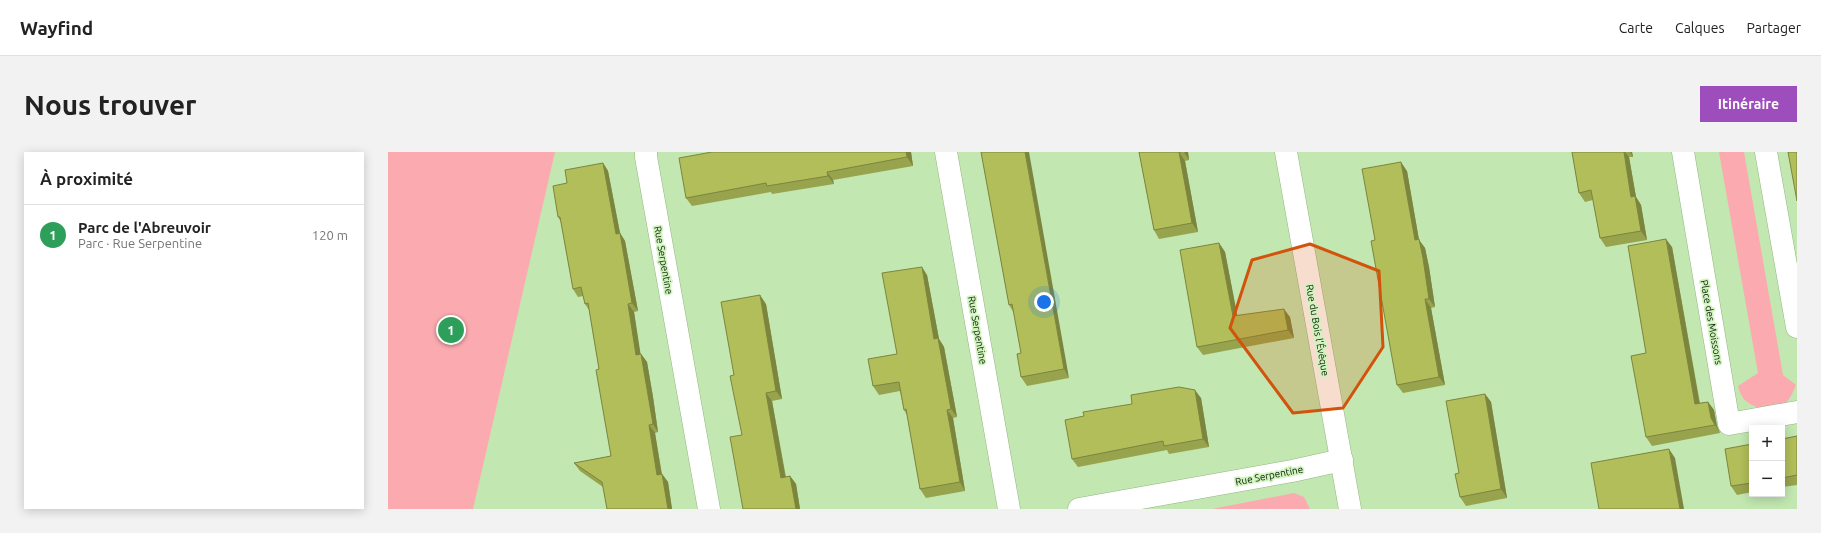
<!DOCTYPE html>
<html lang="fr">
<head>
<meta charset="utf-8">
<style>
  :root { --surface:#fff; --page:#f2f2f2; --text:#222; --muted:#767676; --line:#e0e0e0; --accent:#9e4dbd }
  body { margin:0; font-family:Ubuntu,sans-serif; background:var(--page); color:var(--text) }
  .controls { position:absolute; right:12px; bottom:12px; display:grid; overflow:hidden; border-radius:0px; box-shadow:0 2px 10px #0003 }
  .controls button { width:36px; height:36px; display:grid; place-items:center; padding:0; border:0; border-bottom:1px solid var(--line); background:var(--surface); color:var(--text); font:20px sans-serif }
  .you { position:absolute; left:656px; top:150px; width:14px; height:14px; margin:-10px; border:3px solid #fff; border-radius:50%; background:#1a73e8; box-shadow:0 0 0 6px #1a73e833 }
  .badge { display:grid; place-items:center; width:26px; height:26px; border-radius:50%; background:var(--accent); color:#fff; font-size:13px; font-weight:700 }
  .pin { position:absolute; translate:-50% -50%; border:2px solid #fff; box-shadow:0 1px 4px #0006 }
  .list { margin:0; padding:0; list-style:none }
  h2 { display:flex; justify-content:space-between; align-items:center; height:52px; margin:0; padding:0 16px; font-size:17px }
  h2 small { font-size:13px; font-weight:400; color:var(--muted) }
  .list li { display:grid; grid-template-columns:26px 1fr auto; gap:12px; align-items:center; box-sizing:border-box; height:60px; padding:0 16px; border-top:1px solid var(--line) }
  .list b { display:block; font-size:15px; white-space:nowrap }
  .list p { margin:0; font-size:13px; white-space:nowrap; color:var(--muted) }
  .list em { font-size:13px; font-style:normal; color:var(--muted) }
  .map { position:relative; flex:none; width:1409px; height:357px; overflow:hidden; border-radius:0px }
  header { display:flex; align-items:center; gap:24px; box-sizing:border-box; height:56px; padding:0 20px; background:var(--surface); border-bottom:1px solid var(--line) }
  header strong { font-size:19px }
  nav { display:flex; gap:22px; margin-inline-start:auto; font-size:14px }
  .intro { display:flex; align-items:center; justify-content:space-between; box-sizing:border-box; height:96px; padding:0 24px }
  h1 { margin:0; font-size:28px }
  .button { padding:10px 18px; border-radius:0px; background:var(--accent); color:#fff; font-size:14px; font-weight:700 }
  main { display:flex; gap:24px; padding:0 24px }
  aside { flex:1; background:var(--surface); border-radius:0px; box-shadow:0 2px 10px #0003 }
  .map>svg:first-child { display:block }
</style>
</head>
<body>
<header>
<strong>Wayfind</strong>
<nav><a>Carte</a><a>Calques</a><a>Partager</a></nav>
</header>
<div class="intro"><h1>Nous trouver</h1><a class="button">Itinéraire</a></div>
<main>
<aside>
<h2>À proximité<small></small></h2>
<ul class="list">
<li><span class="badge" style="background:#2e9e5b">1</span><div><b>Parc de l'Abreuvoir</b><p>Parc · Rue Serpentine</p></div><em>120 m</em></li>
</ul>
</aside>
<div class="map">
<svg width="1409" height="357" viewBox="0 0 1409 357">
  <rect width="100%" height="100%" fill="#c2e7b0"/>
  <!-- green -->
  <g fill="#fbabb0">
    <path d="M0 0H167L85 357H0Z"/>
    <path d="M1331 0H1356L1395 223 1408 233C1405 240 1401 250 1394 254 1382 260 1363 256 1355 246 1353 243 1351 238 1350 234L1370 221Z"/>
    <path d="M906 341 916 345 922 357H824Z"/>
  </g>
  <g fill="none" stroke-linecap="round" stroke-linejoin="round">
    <defs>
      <g id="street">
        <path d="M258 0V5L321 357"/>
        <path d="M558 0 621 357"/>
        <path d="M1295 0 1341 272 1409 260"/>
        <path d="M1378 0 1409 175"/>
        <path d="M691 357 904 319 954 308"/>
      </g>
      <path id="secondary" d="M898 0 962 357"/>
    </defs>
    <!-- street casing -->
    <use href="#street" stroke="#93b681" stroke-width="23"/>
    <!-- secondary casing -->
    <use href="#secondary" stroke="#93b681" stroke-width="23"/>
    <!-- street -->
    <use href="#street" stroke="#fff" stroke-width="22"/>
    <!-- secondary -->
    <use href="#secondary" stroke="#fff" stroke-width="22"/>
  </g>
  <!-- wall -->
  <g fill="#98a34d">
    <path d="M324 0H523L525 14 445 28 446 32 384 42 383 40 304 54 298 46Z"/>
    <path d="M593 0 681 226 639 234 633 225V201L626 161 621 153Z"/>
    <path d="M751 0H800L801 8 797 9 810 80 771 87 766 78Z"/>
    <path d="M1184 0H1244L1245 5H1241L1248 45 1253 53 1259 88 1218 95 1212 86 1205 48 1197 50 1191 41Z"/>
    <path d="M215 11 220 19 232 81 237 89 250 159 246 160 252 202H253L259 210 265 245 270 280 267 281 274 322 280 330 284 357H219L215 335 192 319 186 311 223 304 211 217 201 158 197 152 195 144 190 145 185 137 173 70 170 65 179 31Z"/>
    <path d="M1019 19 1031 88 1037 96 1041 115 1047 155 1043 156 1057 233 1015 241 1009 233 987 88Z"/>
    <path d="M831 91 837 100 849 163 902 165 906 186 815 203 809 195Z"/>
    <path d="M1284 95 1312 251 1320 250 1326 258 1329 274 1332 281 1264 294 1258 285V201Z"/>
    <path d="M539 123 551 187 556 195 569 265 565 266 577 339 538 346 532 337 519 263 516 258 512 239 491 243 485 234 509 202Z"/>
    <path d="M378 152 394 247 384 249 398 325 402 324 408 332 412 357H355L354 283 346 223Z"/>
    <path d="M1097 242 1103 250 1119 346 1078 354 1072 345 1071 321Z"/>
    <path d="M813 246 821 295 781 302 779 298 690 315 684 307 696 264Z"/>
    <path d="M1409 284V333L1394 335V287Z"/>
    <path d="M1364 292V340L1349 343 1343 334Z"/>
  </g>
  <!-- shaded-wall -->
  <g fill="#7c853e">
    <path d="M518 0H523L525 14 519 5Z"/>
    <path d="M637 0H641L681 226 676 217Z"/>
    <path d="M791 0 797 9 810 80 804 71Z"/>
    <path d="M796 0H800L801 8Z"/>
    <path d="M1236 0H1237L1241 5 1248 45 1253 53 1259 88 1253 79 1243 45Z"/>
    <path d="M1242 0H1244L1245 5Z"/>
    <path d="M1013 10 1019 19 1031 88 1037 96 1041 115 1047 155 1041 147 1027 88Z"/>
    <path d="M215 11 220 19 232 81 237 89 250 159 244 151 228 82Z"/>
    <path d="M439 20 445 28 446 32 440 24Z"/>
    <path d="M1278 87 1284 95 1313 260 1307 252Z"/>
    <path d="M831 91 837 100 851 172 845 164Z"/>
    <path d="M534 115 539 123 551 187 556 195 569 265 563 257 546 187Z"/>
    <path d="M372 143 378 152 394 247 388 239Z"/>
    <path d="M1037 147 1043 156 1057 233 1051 225Z"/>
    <path d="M240 152 246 160 254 211 248 203Z"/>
    <path d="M896 157 902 165 906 186 900 178Z"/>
    <path d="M253 202 259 210 265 245 270 280 265 272Z"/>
    <path d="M807 238 813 246 821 295 815 287Z"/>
    <path d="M378 241 384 249 399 334 393 326Z"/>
    <path d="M1097 242 1103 250 1119 346 1113 337Z"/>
    <path d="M1320 250 1326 258 1329 274 1332 281 1323 266Z"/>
    <path d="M559 258 565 266 577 339 572 330Z"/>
    <path d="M261 273 267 281 275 331 269 323Z"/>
    <path d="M1281 297 1287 306 1296 357H1292Z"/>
    <path d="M274 322 280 330 284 357H280Z"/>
    <path d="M402 324 408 332 412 357H408Z"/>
  </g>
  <!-- building -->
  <g fill="#b1be59" stroke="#7c853e">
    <path d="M324 0H518L519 5 439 20 440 24 379 34 378 31 298 46 291 6Z"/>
    <path d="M593 0H637L676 217 633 225 629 202 633 201 624 152 621 153Z"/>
    <path d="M751 0H793H791L804 71 766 78Z"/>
    <path d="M1184 0H1236L1243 45 1247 44 1253 79 1212 86 1203 38 1191 41Z"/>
    <path d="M1400 0H1409V49Z"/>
    <path d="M1013 10 1027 88 1031 87 1035 106 1041 147H1037L1051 225 1009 233 983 89 987 88 974 17Z"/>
    <path d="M215 11 228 82 232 81 244 151 240 152 248 203 253 202 265 272 261 273 269 323 274 322 280 357H219L214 330 186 311 223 304 208 218 211 217 200 151 197 152 193 135 185 137 172 65H170L165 34 179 31 177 18Z"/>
    <path d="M1278 87 1307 252 1320 250 1323 266 1327 273 1258 285 1243 204 1258 201 1240 94Z"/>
    <path d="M831 91 845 164 896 157 900 178 809 195 792 98Z"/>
    <path d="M534 115 546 187 550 186 563 257 559 258 572 330 532 337 518 257 516 258 511 230 485 234 480 207 509 202 494 121Z"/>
    <path d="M372 143 388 239 378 241 393 326 402 324 408 357H355L342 285 354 283 342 224 346 223 333 150Z"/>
    <path d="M791 235 807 238 815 287 776 294 775 289 684 307 677 268 696 264 695 260 744 252 743 243Z"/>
    <path d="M1097 242 1113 337 1072 345 1067 322 1071 321 1058 249Z"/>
    <path d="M1409 284V323L1394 326V287Z"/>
    <path d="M1364 292V331L1343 334 1337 297Z"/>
    <path d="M1281 297 1292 357H1211L1203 311Z"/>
  </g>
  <!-- marked area -->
  <path fill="#d2530c" fill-opacity="0.2" stroke="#d2530c" stroke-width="3" stroke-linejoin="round" d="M922 92 991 119 995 195 955 256 905 261 842 176 864 108Z"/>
  <g text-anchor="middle" stroke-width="3.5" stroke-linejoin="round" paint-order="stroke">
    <!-- street labels -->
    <g font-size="10" fill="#0e1b07" stroke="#cff4bd">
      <text transform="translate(276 108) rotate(80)" y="4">Rue Serpentine</text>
      <text transform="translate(1324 170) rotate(80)" y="4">Place des Moissons</text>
      <text transform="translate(590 178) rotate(80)" y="4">Rue Serpentine</text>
      <text transform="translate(930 178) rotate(80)" y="4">Rue du Bois l'Évêque</text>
      <text transform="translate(881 323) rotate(-11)" y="4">Rue Serpentine</text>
    </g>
  </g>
</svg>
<div class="controls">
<button>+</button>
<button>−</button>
</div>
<div class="you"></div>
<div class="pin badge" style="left:63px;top:178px;background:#2e9e5b">1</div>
</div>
</main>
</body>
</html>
